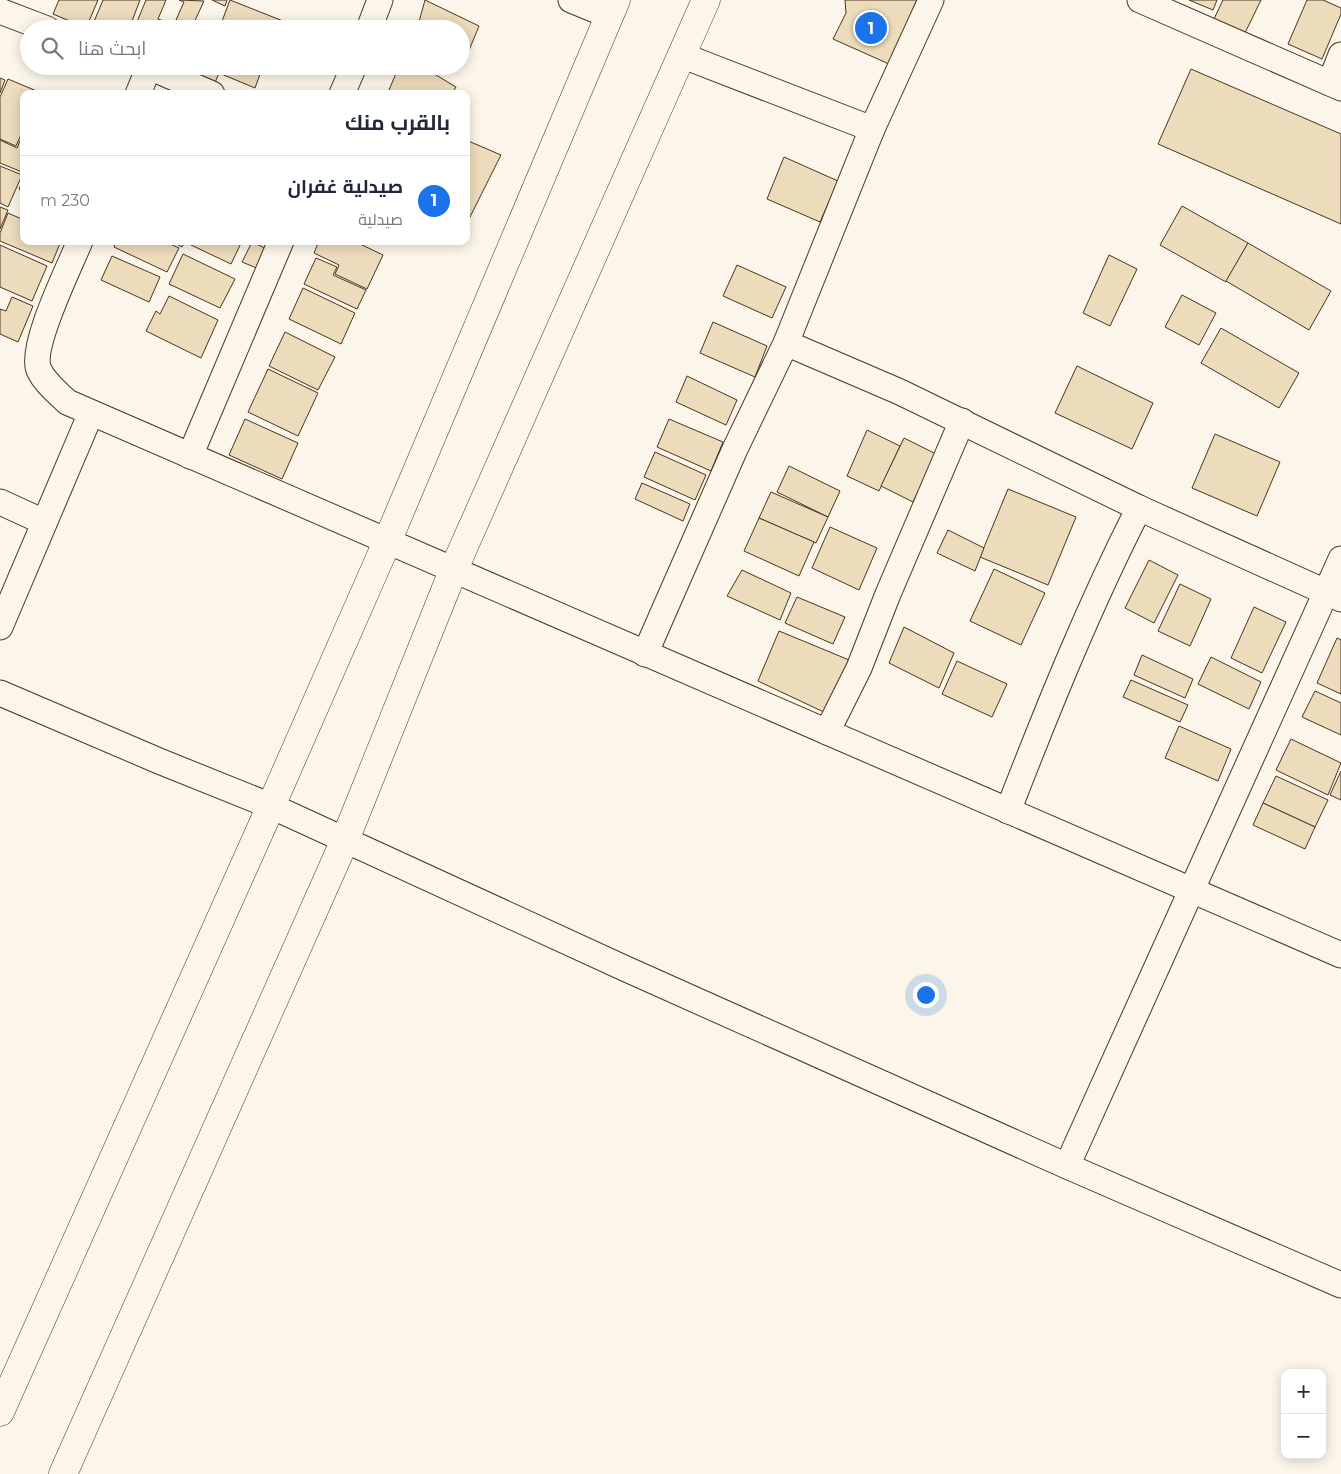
<!DOCTYPE html>
<html lang="ar">
<head>
<meta charset="utf-8">
<style>
  :root { --surface:#fff; --page:#f2f2f3; --text:#1f2937; --muted:#747a83; --line:#e0e1e3; --accent:#1a73e8 }
  body { margin:0; font-family:Montserrat,Cairo,sans-serif; background:var(--page); color:var(--text); direction:rtl }
  .controls { position:absolute; right:15px; bottom:15px; display:grid; overflow:hidden; border-radius:10px; box-shadow:0 2px 12px #0003 }
  .controls button { width:45px; height:45px; display:grid; place-items:center; padding:0; border:0; border-bottom:1px solid var(--line); background:var(--surface); color:var(--text); font:25px sans-serif }
  .you { position:absolute; left:925px; top:994px; width:18px; height:18px; margin:-12px; border:4px solid #fff; border-radius:50%; background:#1a73e8; box-shadow:0 0 0 8px #1a73e833 }
  .badge { display:grid; place-items:center; width:32px; height:32px; border-radius:50%; background:var(--accent); color:#fff; font-size:16px; font-weight:700 }
  .pin { position:absolute; translate:-50% -50%; border:2px solid #fff; box-shadow:0 1px 5px #0006 }
  .list { margin:0; padding:0; list-style:none }
  h2 { display:flex; justify-content:space-between; align-items:center; height:65px; margin:0; padding:0 20px; font-size:21px }
  h2 small { font-size:16px; font-weight:400; color:var(--muted) }
  .list li { display:grid; grid-template-columns:32px 1fr auto; gap:15px; align-items:center; box-sizing:border-box; height:90px; padding:0 20px; border-top:1px solid var(--line) }
  .list b { display:block; font-size:19px; white-space:nowrap }
  .list p { margin:0; font-size:16px; white-space:nowrap; color:var(--muted) }
  .list em { font-size:16px; font-style:normal; color:var(--muted) }
  .icon { flex:none; width:28px; height:28px; fill:none; stroke:currentColor; stroke-width:2; stroke-linecap:round; stroke-linejoin:round }
  .map { position:relative; flex:none; width:1341px; height:1474px; overflow:hidden; direction:ltr }
  .search { position:absolute; background:var(--surface); box-shadow:0 2px 12px #0003; left:20px; top:20px; width:450px; height:55px; display:flex; align-items:center; gap:12px; box-sizing:border-box; padding:0 18px; border-radius:28px; color:var(--muted); font-size:19px }
  .panel { position:absolute; background:var(--surface); box-shadow:0 2px 12px #0003; left:20px; top:90px; width:450px; height:155px; border-radius:10px; direction:rtl }
  .map>svg:first-child { display:block }
</style>
</head>
<body>
<div class="map">
<svg width="1341" height="1474" viewBox="0 0 1341 1474">
  <rect width="100%" height="100%" fill="#fbf6e9"/>
  <!-- building -->
  <g fill="#ecdcbc" stroke="#4a3520">
    <path d="M59 0H98L86 28 53 14Z"/>
    <path d="M103 0H140L129 29H104L93 24Z"/>
    <path d="M146 0H166L158 19 174 25 173 29H134Z"/>
    <path d="M179 0 204 1 192 27 176 20 184 2Z"/>
    <path d="M212 0H227L225 6Z"/>
    <path d="M230 0 283 21 280 29H219Z"/>
    <path d="M425 0 479 26 465 60 461 59V29H417Z"/>
    <path d="M845 0H917L889 64 833 39 846 13Z"/>
    <path d="M1189 0H1217L1213 10Z"/>
    <path d="M1223 0H1261L1244 35 1213 21Z"/>
    <path d="M1307 0H1323L1341 8V14L1322 59 1288 44Z"/>
    <path d="M202 23 214 28 213 29H199Z"/>
    <path d="M183 66H195L193 71Z"/>
    <path d="M202 66H263L255 88 219 73 214 85 197 79Z"/>
    <path d="M399 66H421L456 87 452 94H395L389 90Z"/>
    <path d="M1191 69 1341 134V224L1158 144Z"/>
    <path d="M0 78 5 80 0 93Z"/>
    <path d="M8 79 39 92V94H24V128L16 146 0 139V97Z"/>
    <path d="M22 136 24 137V168L22 172 0 163V140L17 148Z"/>
    <path d="M466 140 501 155 468 221 466 220Z"/>
    <path d="M784 157 838 181 820 222 767 199Z"/>
    <path d="M0 166 22 175 8 207 0 203Z"/>
    <path d="M24 178V192L19 189Z"/>
    <path d="M1182 206 1248 243 1226 282 1160 245Z"/>
    <path d="M0 207 8 210 0 229Z"/>
    <path d="M8 213 24 220V241H61L52 263 0 241V233Z"/>
    <path d="M116 241H164L179 248 167 272 114 247Z"/>
    <path d="M171 241H185L182 247Z"/>
    <path d="M193 241H242L231 264 191 245Z"/>
    <path d="M319 241H354L383 255 367 289 335 274 339 265 314 253Z"/>
    <path d="M252 242 267 249 259 269 242 262Z"/>
    <path d="M1248 243 1331 291 1309 330 1226 281Z"/>
    <path d="M0 245 47 266 32 301 0 287Z"/>
    <path d="M183 254 235 279 220 308 169 284Z"/>
    <path d="M1109 255 1137 269 1110 326 1083 313Z"/>
    <path d="M112 256 160 277 149 302 101 280Z"/>
    <path d="M316 258 337 267 333 275 366 290 357 309 304 284Z"/>
    <path d="M737 265 786 287 772 318 723 296Z"/>
    <path d="M303 288 355 313 341 344 289 319Z"/>
    <path d="M1182 295 1216 313 1199 345 1165 327Z"/>
    <path d="M169 296 218 320 201 358 146 331 156 311 160 314Z"/>
    <path d="M12 297 33 306 18 342 0 334V309L6 311Z"/>
    <path d="M713 322 767 346 755 377 700 353Z"/>
    <path d="M1221 328 1299 373 1279 408 1201 363Z"/>
    <path d="M285 332 335 357 318 390 269 366Z"/>
    <path d="M1077 366 1153 403 1132 449 1055 413Z"/>
    <path d="M268 369 318 393 298 436 248 412Z"/>
    <path d="M687 376 737 400 726 425 676 402Z"/>
    <path d="M245 419 298 443 282 479 229 455Z"/>
    <path d="M669 419 723 442 711 471 657 447Z"/>
    <path d="M867 430 900 446 879 491 847 476Z"/>
    <path d="M1215 434 1280 462 1257 516 1192 488Z"/>
    <path d="M904 438 936 454 913 502 881 486Z"/>
    <path d="M655 452 706 475 695 500 644 477Z"/>
    <path d="M789 466 840 491 828 517 777 492Z"/>
    <path d="M642 483 690 504 683 521 635 499Z"/>
    <path d="M1008 489 1076 517 1048 585 980 557Z"/>
    <path d="M771 492 828 517 816 543 759 518Z"/>
    <path d="M759 518 814 542 799 576 744 551Z"/>
    <path d="M830 527 877 548 859 590 812 568Z"/>
    <path d="M948 530 984 548 975 571 937 553Z"/>
    <path d="M1149 560 1178 575 1154 623 1125 608Z"/>
    <path d="M994 569 1045 593 1021 645 970 621Z"/>
    <path d="M742 570 791 593 780 620 727 596Z"/>
    <path d="M1180 584 1211 599 1190 646 1158 631Z"/>
    <path d="M797 597 845 617 833 644 785 623Z"/>
    <path d="M1254 607 1286 622 1262 673 1231 658Z"/>
    <path d="M904 627 954 653 939 688 889 663Z"/>
    <path d="M779 631 854 662 830 715 758 681Z"/>
    <path d="M1337 638 1341 640V694L1317 683Z"/>
    <path d="M1142 655 1193 679 1185 698 1134 675Z"/>
    <path d="M1211 657 1261 682 1249 709 1198 684Z"/>
    <path d="M957 661 1007 684 992 717 942 694Z"/>
    <path d="M1131 680 1188 705 1180 722 1123 697Z"/>
    <path d="M1315 691 1341 703V735L1302 717Z"/>
    <path d="M1179 726 1231 749 1218 781 1165 758Z"/>
    <path d="M1291 739 1341 763 1328 795 1276 770Z"/>
    <path d="M1341 771V800L1330 795Z"/>
    <path d="M1276 776 1328 800 1315 827 1263 803Z"/>
    <path d="M1263 803 1315 827 1305 849 1253 825Z"/>
  </g>
  <g fill="none" stroke-linecap="round" stroke-linejoin="round">
    <defs>
      <g id="minor">
        <path d="M571 0 610 16"/>
        <path d="M1140 0 1341 88"/>
        <path d="M0 11 47 29"/>
        <path d="M369 29 380 0"/>
        <path d="M681 55 872 129"/>
        <path d="M147 66 212 94"/>
        <path d="M1330 83 1341 55"/>
        <path d="M138 94 149 67"/>
        <path d="M342 94 354 66"/>
        <path d="M80 241C70 266 29 347 39 370 45 383 57 392 67 402L1341 955"/>
        <path d="M786 343 900 392 1139 508 1341 599"/>
        <path d="M190 456 281 241"/>
        <path d="M0 502 44 522"/>
        <path d="M0 627 91 413"/>
        <path d="M645 654 735 449 786 343 872 129 931 0"/>
        <path d="M0 693 159 761 271 806 624 968 1067 1166 1341 1285"/>
        <path d="M827 732 859 668 888 594 962 421"/>
        <path d="M1008 811C1048 708 1089 606 1139 508"/>
        <path d="M1067 1166 1341 559"/>
      </g>
      <g id="secondary">
        <path d="M0 1412 271 806 387 542 616 0"/>
        <path d="M63 1474 345 840 453 571 706 0"/>
      </g>
    </defs>
    <!-- minor casing -->
    <use href="#minor" stroke="#4a3520" stroke-width="27"/>
    <!-- secondary casing -->
    <use href="#secondary" stroke="#4a3520" stroke-width="29"/>
    <!-- minor -->
    <use href="#minor" stroke="#fbf6e9" stroke-width="25"/>
    <!-- secondary -->
    <use href="#secondary" stroke="#fbf6e9" stroke-width="28"/>
  </g>
</svg>
<div class="controls">
<button>+</button>
<button>−</button>
</div>
<div class="you"></div>
<div class="pin badge" style="left:871px;top:28px">1</div>
<div class="search"><svg class="icon" aria-label="search" viewBox="0 0 24 24"><circle cx="10" cy="10" r="6"/><path d="M15 15l6 6"/></svg>ابحث هنا</div>
<section class="panel">
<h2>بالقرب منك<small></small></h2>
<ul class="list">
<li><span class="badge">1</span><div><b>صيدلية غفران</b><p>صيدلية</p></div><em>230 m</em></li>
</ul>
</section>
</div>
</body>
</html>
